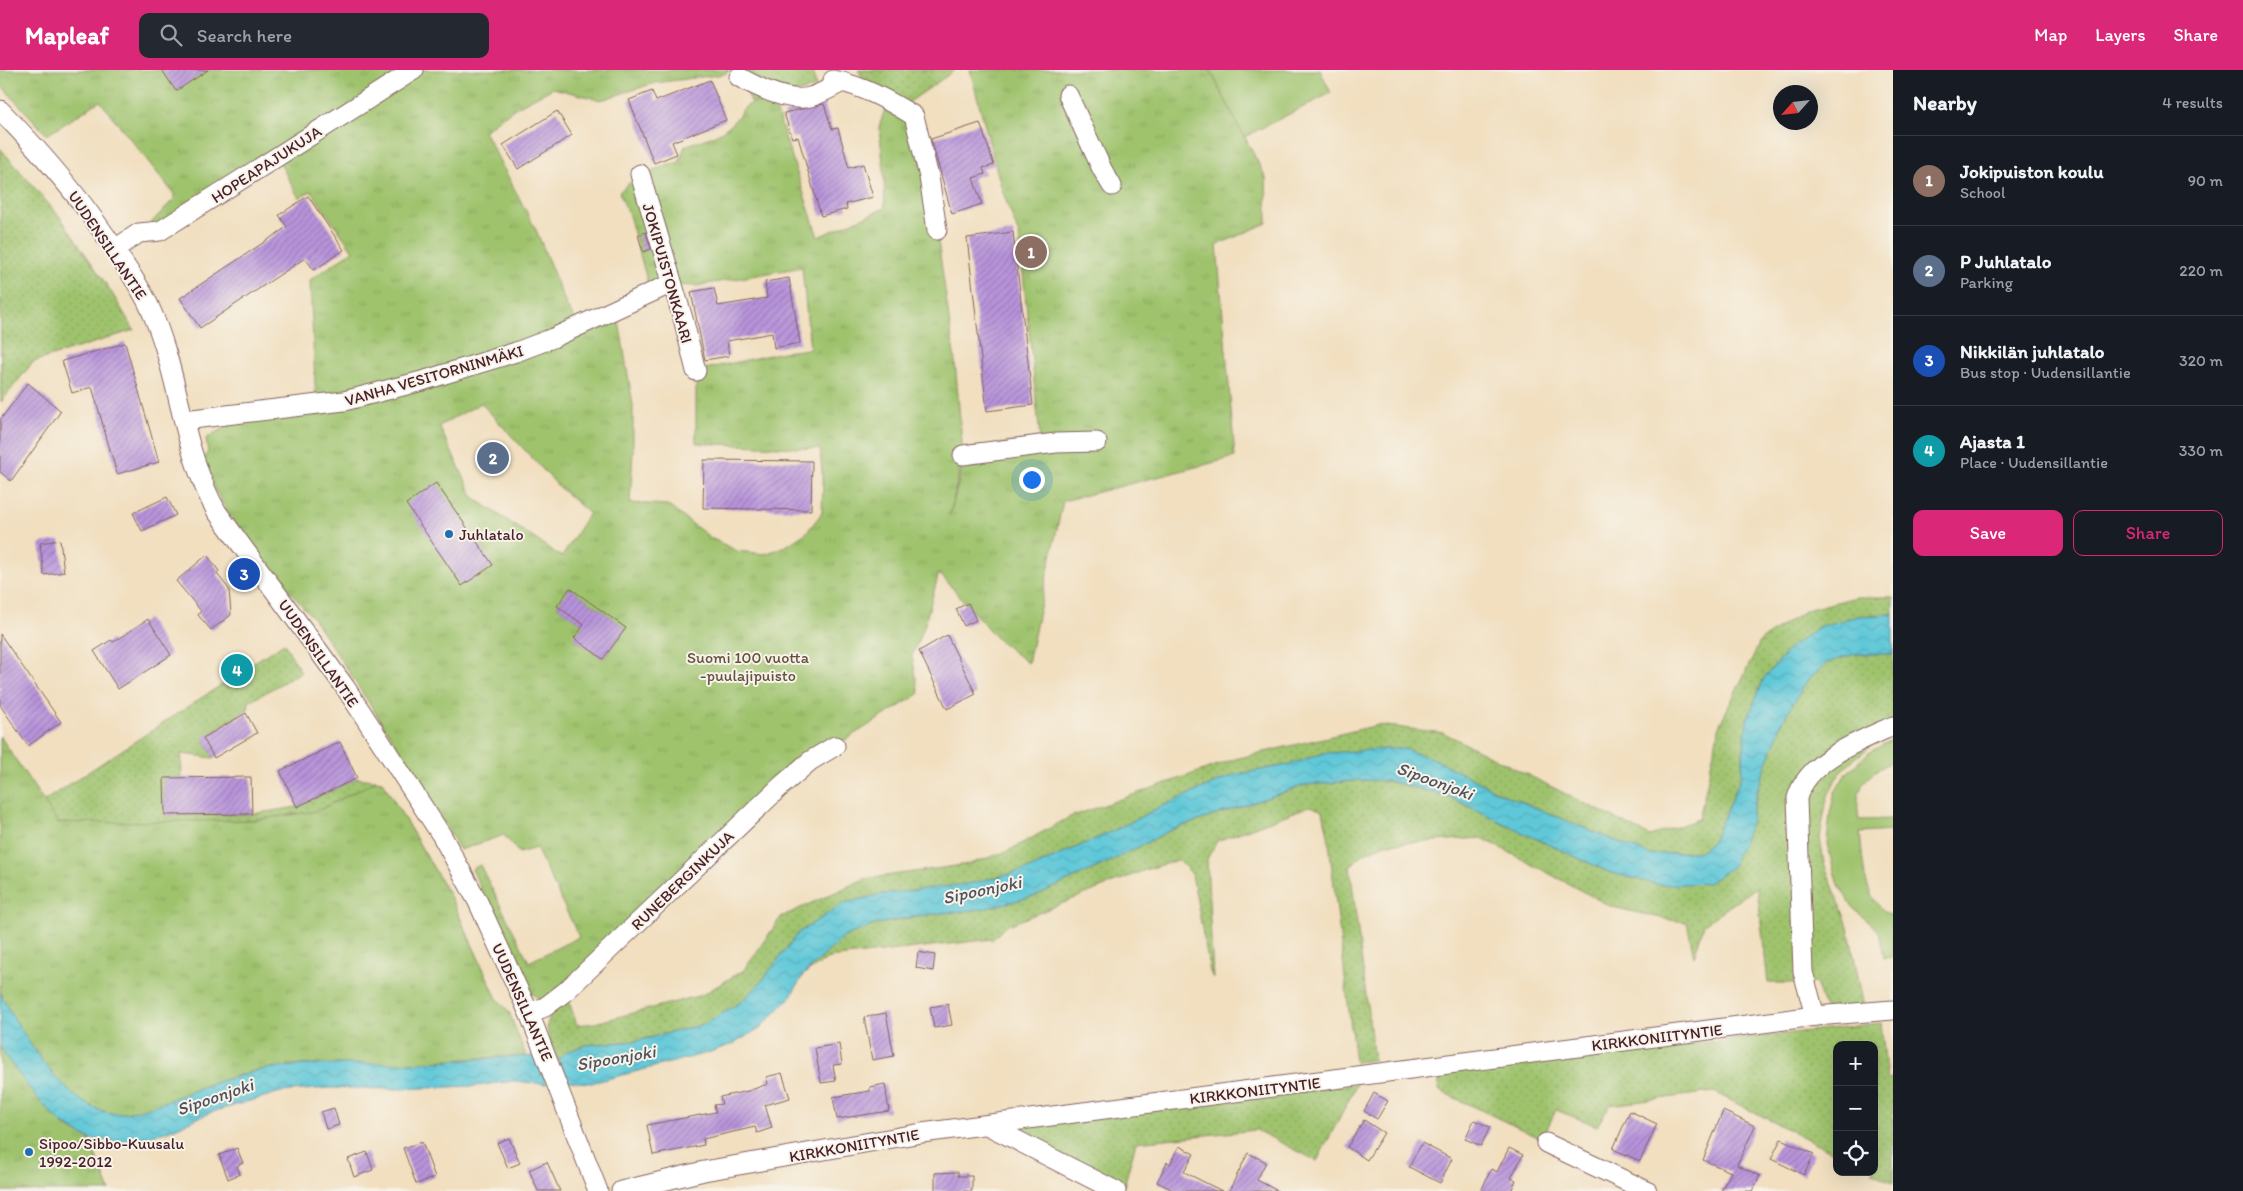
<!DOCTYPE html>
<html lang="en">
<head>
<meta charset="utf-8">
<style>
  :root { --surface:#171b24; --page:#242831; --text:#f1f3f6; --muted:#9ea1a6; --line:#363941; --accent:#db2777 }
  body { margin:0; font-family:Itim,sans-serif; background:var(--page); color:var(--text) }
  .controls { position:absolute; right:15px; bottom:15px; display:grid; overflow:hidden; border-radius:10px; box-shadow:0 5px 20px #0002 }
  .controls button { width:45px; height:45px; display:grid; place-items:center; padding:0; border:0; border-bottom:1px solid var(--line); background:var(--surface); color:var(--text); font:25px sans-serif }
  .compass { position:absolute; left:1773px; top:15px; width:45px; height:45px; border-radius:50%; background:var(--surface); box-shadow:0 5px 20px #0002; rotate:243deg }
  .you { position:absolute; left:1031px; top:409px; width:18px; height:18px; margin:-12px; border:4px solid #fff; border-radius:50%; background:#1a73e8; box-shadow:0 0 0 8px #1a73e833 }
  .badge { display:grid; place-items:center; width:32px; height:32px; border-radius:50%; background:var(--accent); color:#fff; font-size:16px; font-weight:700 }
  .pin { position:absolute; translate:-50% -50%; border:2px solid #fff; box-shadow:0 1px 5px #0006 }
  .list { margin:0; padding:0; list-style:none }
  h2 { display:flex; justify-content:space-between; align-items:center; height:65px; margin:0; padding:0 20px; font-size:21px }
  h2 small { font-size:16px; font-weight:400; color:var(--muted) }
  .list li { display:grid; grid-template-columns:32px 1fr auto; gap:15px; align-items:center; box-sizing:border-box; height:90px; padding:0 20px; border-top:1px solid var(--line) }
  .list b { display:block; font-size:19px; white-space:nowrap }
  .list p { margin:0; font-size:16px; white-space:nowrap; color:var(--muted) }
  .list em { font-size:16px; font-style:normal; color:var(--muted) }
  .actions { display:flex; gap:10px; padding:15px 20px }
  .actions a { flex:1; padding:11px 0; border:1px solid var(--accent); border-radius:10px; text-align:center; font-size:18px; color:var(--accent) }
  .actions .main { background:var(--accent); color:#fff }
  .icon { flex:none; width:28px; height:28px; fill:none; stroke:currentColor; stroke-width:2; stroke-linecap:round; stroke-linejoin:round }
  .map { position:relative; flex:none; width:1893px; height:1121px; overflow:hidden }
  header { display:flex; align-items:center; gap:30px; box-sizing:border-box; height:70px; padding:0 25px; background:var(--accent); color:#fff }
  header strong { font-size:24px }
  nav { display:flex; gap:28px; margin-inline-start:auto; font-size:18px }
  .search { width:350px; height:45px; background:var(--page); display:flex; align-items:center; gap:12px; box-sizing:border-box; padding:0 18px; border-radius:10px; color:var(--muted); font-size:19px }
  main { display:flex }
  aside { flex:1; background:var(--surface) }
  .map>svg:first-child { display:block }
</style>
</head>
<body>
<header>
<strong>Mapleaf</strong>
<div class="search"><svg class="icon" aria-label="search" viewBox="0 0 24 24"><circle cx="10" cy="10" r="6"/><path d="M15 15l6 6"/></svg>Search here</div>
<nav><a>Map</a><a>Layers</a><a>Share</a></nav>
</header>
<main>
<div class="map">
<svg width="1893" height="1121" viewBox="0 0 1893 1121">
  <defs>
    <pattern id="grass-dots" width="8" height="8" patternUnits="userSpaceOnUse" patternTransform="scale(1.25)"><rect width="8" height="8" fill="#9fc36d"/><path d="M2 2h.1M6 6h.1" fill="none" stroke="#8aa75f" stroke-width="1.8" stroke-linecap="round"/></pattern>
    <pattern id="park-tufts" width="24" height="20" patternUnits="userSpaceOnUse" patternTransform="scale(1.25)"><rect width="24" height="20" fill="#9fc36d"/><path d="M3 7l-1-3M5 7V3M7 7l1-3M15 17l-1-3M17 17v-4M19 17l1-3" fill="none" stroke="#8aa75f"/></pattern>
    <pattern id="water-waves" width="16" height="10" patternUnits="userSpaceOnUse" patternTransform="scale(1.25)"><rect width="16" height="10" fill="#5ec8d8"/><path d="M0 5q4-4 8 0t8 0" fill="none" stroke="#53abba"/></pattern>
    <pattern id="building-hatch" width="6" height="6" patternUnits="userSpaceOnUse" patternTransform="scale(1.25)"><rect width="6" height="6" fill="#b894db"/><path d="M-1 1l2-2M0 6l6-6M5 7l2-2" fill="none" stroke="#9878b2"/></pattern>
  </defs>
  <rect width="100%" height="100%" fill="#f7f3e8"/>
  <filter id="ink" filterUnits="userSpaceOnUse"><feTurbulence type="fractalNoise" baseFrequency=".02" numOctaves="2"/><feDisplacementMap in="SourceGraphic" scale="10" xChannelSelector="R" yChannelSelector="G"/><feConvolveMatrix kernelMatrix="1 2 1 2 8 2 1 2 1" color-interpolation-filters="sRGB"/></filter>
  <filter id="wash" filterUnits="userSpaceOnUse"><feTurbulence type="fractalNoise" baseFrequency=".0096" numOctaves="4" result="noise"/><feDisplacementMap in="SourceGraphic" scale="20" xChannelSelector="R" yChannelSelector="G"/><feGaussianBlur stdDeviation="1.12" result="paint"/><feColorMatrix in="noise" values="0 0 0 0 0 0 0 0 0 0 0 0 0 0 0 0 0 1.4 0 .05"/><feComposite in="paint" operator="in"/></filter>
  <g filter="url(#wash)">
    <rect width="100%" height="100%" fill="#f1dfc0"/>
    <!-- grass -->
    <g fill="url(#grass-dots)" stroke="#74714c">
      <path d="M737 0H813L816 17 773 30 751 32Z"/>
      <path d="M858 0H955L901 38 872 23Z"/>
      <path d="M0 78 60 147 110 220 134 260 33 292 1 332Z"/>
      <path d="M1856 527H1893V544L1858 546 1791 577 1764 608 1747 650 1741 707 1713 771 1700 781 1650 785 1500 723 1436 690 1325 683 1287 695 1234 705 1160 737 1117 759 1029 799 973 813 844 833 798 863 762 911 741 932 705 954 637 971 586 975 566 982 558 990C545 960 539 950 568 929L577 955 595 953 702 925 744 900 781 847 864 809 969 794 1006 782 1070 747 1235 689 1378 655 1444 663 1650 766 1699 749 1720 654 1761 570 1806 540Z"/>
      <path d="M284 573 301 602 249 632 248 639 203 668 214 688 181 684 182 707 164 708 165 745 252 744 297 737 357 708 382 711 450 826 496 927 33 743 44 731 221 615C232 618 238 616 246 607L245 598Z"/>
      <path d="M1855 584H1893V662L1881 668 1848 694 1836 709 1827 728 1820 768 1824 793 1848 856 1865 942 1827 945 1816 913H1768L1757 817 1704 854 1694 887 1687 852 1670 850 1612 837 1482 768 1385 774 1365 783 1350 796 1374 990 1355 992 1328 765 1323 741 1310 736 1217 771 1207 789 1213 908 1210 902 1192 804 1178 790 1145 800 1006 856 993 869 829 888 804 904 845 866 877 854 1035 826 1109 792 1171 760 1305 715 1364 710 1389 711 1450 727 1517 760 1611 803 1661 815 1749 758C1758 712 1785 620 1826 594 1834 589 1846 587 1855 584Z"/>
      <path d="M1881 953 1887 1009 1893 1008V1113L1872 1102H1874V975H1837V1084L1714 1022 1610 1035 1597 1056 1556 1040 1542 1069 1438 1020 1440 1002Z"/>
      <path d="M1357 1014 1317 1091 1256 1060 1136 1072 1124 1116 1016 1064 1014 1056Z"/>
    </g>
    <!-- park -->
    <g fill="url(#park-tufts)" stroke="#74714c" fill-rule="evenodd">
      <path d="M0 0H730L725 4 655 13 601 30 553 18 515 38 484 61 537 162 567 237 580 256 617 239 633 335V382L630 433 667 435 711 468 737 481 765 484 786 476 806 463 822 443 823 412 820 379 696 373V301L783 282 810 279 802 197 696 216 648 214 629 145 619 122 640 104 679 92 685 76C697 71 715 67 725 59 750 40 733 34 773 30L818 167 885 138 884 101 879 57 888 30 914 46 929 107 955 291 963 385 950 445 967 379 1040 368 1019 165 1002 120 970 0H1210L1266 108 1267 153 1217 175 1235 387 1063 431 1028 593 998 570 939 503 924 557 912 586 919 624 835 676 570 917 541 930 531 923 520 905 472 799 480 795 529 892 579 867 536 778 519 783 504 765 460 780 413 700 314 549 264 492 231 448 214 418 204 388 208 382 206 369C232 349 283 339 316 334L310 210 353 181 311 121 299 128 276 86 154 158 150 154 174 129V124L100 31 47 65 0 14ZM481 333 561 419 589 443 562 487 474 428 439 356ZM570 518 626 558 603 589 574 569 584 555 557 536Z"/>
      <path d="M0 666 58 753 254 750 317 741 376 711H382L450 826 496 927 509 942 526 986C480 987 435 992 390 994 348 995 306 992 265 999 247 1002 228 1009 210 1014 187 1022 132 1049 109 1043 59 1031 23 966 0 923Z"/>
      <path d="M0 976 37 1028 61 1053 89 1069 110 1121H0Z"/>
    </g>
    <!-- pitch -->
    <g fill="#9fc36d" stroke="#74714c">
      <path d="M1210 0H1320L1331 23 1244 67Z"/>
      <path d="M1893 669V691C1864 707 1854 716 1859 750L1893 749V761L1860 763C1864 792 1861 832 1893 846V887L1884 888 1879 861 1853 838 1837 812 1827 774 1830 743 1835 722 1845 705 1868 683Z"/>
    </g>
    <!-- water -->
    <g fill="url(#water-waves)" stroke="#547482">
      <path d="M1893 544V584H1855L1827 593 1807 611 1783 650 1757 720 1749 758 1732 797 1708 813 1661 815 1611 803 1517 760 1450 727 1389 711 1364 710 1305 715 1171 760 1109 792 1035 826 983 839 917 846 877 854 845 866 804 904 789 929 760 958 735 973 708 983 591 1013 566 1011 558 990 566 982 586 975 637 971 705 954 741 932 762 911 798 863 844 833 877 825 973 813 1029 799 1117 759 1160 737 1234 705 1287 695 1325 683 1402 678 1436 690 1500 723 1650 785 1700 781 1713 771 1741 707 1747 650 1764 608 1791 577 1818 557 1858 546Z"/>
      <path d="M0 923C22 963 62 1034 110 1043 133 1048 187 1022 211 1014 228 1009 248 1002 266 999 312 992 359 995 406 993 449 992 492 987 535 986L547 1014 513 1011 475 1016 397 1019 328 1018 281 1022 212 1042 165 1062 122 1072 89 1069 61 1053 37 1028 6 987 0 976Z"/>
    </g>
    <g id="blocks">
      <!-- building -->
      <g fill="url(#building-hatch)">
        <path d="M162 0H208L176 21Z"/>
        <path d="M710 10 726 50 672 72 677 84 654 93 629 30 652 21 656 31Z"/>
        <path d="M824 34 832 59 838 58 849 98 863 94 873 127 846 134 847 139 821 146 798 67 792 68 784 43Z"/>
        <path d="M557 41 572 65 518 99 503 75Z"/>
        <path d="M980 53 994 95 983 98 985 104 973 108 982 134 952 144 931 69Z"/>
        <path d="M308 126 344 180 314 200 305 188 200 258 180 228 287 157 279 145Z"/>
        <path d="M646 162 651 179 643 182 638 165Z"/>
        <path d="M1013 162 1033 335 987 341 967 168Z"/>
        <path d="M789 208 800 273 774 278 772 263 727 271 729 286 705 290 691 222 714 218 718 236 767 228 765 212Z"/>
        <path d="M125 273 159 392 117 404 92 317 72 323 62 291Z"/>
        <path d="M28 313 61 341 11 411 0 402V350Z"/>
        <path d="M704 390 812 391 811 440 703 438Z"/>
        <path d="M436 413 493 495 462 516 406 434Z"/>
        <path d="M167 427 176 445 142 461 133 443Z"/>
        <path d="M60 470 64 502 44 505 40 473Z"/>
        <path d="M207 485 219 501 217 504 229 519 231 545 211 560 198 545 201 541 176 511Z"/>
        <path d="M570 518 626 558 603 589 574 568 584 555 557 536Z"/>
        <path d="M968 533 976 550 964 556 956 539Z"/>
        <path d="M148 549 171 585 118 619 94 581 111 570 113 572Z"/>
        <path d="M0 564 61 652 28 676 0 635Z"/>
        <path d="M947 565 976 624 947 639 919 581Z"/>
        <path d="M246 643 257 663 214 688 203 668Z"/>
        <path d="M340 672 357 708 297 737 280 701Z"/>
        <path d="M251 707 252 744 165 745 164 708Z"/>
        <path d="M918 882 935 885 933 901 916 898Z"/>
        <path d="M948 934 952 955 934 958 930 937Z"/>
        <path d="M886 943 894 986 872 990 864 947Z"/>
        <path d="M839 974 842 994 833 995 836 1011 821 1013 815 978Z"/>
        <path d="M782 1003 790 1028 765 1035 772 1058 757 1063 755 1057 703 1069 704 1075 653 1085 647 1055 716 1042 714 1035 722 1034 720 1027 748 1021 768 1014 766 1007Z"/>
        <path d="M885 1014 889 1041 837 1049 833 1027 870 1021V1017Z"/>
        <path d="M1374 1023 1388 1031 1377 1049 1364 1041Z"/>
        <path d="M334 1038 339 1055 326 1059 321 1042Z"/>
        <path d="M1630 1041 1657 1054 1640 1091 1613 1079Z"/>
        <path d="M1723 1041 1755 1056 1737 1095 1760 1106 1752 1121H1721L1731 1102 1703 1090Z"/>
        <path d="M1364 1050 1384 1063 1367 1090 1347 1077Z"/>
        <path d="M1474 1050 1490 1057 1481 1076 1465 1069Z"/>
        <path d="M509 1068 520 1093 508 1098 497 1073Z"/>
        <path d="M1781 1069 1814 1084 1804 1105 1771 1089Z"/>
        <path d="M422 1072 435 1107 416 1114 403 1078Z"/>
        <path d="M1422 1073 1452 1089 1440 1113 1409 1097Z"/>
        <path d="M1179 1076 1194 1084 1184 1102 1222 1121H1175L1157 1112 1167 1092 1170 1094Z"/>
        <path d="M237 1078 243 1093 237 1096 240 1104 228 1109 219 1085Z"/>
        <path d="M1509 1078 1523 1085 1511 1108 1516 1110 1511 1121H1481L1491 1099 1497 1102Z"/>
        <path d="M367 1082 373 1100 354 1107 348 1089Z"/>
        <path d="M1248 1083 1266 1092 1257 1110 1278 1121H1229Z"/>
        <path d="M547 1092 560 1121H538L529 1100Z"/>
        <path d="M958 1102V1106H972V1121H935V1103Z"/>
      </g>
    </g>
  </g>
  <g filter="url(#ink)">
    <use href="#blocks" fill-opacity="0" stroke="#84625f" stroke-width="1"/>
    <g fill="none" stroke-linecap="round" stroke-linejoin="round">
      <defs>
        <g id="minor">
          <path d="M739 7C757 17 789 33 810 27 821 24 832 17 843 12"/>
          <path d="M833 10C863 16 888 30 914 46L929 107 937 160"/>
          <path d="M1068 25 1102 99 1112 116"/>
          <path d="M0 40C45 86 87 135 121 189 131 205 143 221 150 238 180 304 181 379 217 442L345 617 442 766 478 832 529 943 598 1121"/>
          <path d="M640 104 684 252 696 301"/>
          <path d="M115 179 139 163 160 161 414 0"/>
          <path d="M184 350 344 331 422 311 516 282 553 268 672 213"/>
          <path d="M963 385 1056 373 1097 372"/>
          <path d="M529 943 545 937 566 921 781 716 810 691 835 676"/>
          <path d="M1815 946 1803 902 1797 728C1808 690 1859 671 1893 656"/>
          <path d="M987 1055 1116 1121"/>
          <path d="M1546 1073 1647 1121"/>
          <path d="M621 1121 704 1101 922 1063 1815 946 1893 940"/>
        </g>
      </defs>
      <!-- minor casing -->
      <use href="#minor" stroke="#84625f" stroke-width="21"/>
      <!-- minor -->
      <use href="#minor" stroke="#fff" stroke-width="19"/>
    </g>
  </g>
  <!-- markers -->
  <g fill="#1f6fb2" stroke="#f7f3e8" stroke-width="2">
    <circle cx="449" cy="464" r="5"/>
    <circle cx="29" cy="1082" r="5"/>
  </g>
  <g text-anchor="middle" stroke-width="4" stroke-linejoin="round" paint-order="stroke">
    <!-- street labels -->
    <g font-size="16" fill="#4a1f2b" stroke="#f7f3e8">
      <text transform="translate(266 94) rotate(-33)" y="6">HOPEAPAJUKUJA</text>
      <text transform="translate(108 175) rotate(56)" y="6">UUDENSILLANTIE</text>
      <text transform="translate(668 203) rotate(74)" y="6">JOKIPUISTONKAARI</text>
      <text transform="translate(434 305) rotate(-16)" y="6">VANHA VESITORNINMÄKI</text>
      <text transform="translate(319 583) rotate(55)" y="6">UUDENSILLANTIE</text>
      <text transform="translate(682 810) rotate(-44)" y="6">RUNEBERGINKUJA</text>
      <text transform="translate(523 932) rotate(66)" y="6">UUDENSILLANTIE</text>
      <text transform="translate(1657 967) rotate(-7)" y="6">KIRKKONIITYNTIE</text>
      <text transform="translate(1255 1020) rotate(-7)" y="6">KIRKKONIITYNTIE</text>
      <text transform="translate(854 1075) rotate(-10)" y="6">KIRKKONIITYNTIE</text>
    </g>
    <!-- poi labels -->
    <g font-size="16" fill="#4a1f2b" stroke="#f7f3e8" text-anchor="start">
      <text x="459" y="470">Juhlatalo</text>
      <text x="39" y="1079">Sipoo/Sibbo-Kuusalu<tspan x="39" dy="18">1992-2012</tspan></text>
    </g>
    <!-- park labels -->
    <g font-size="16" fill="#64503f" stroke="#f7f3e8">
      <text x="748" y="593">Suomi 100 vuotta<tspan x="748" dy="18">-puulajipuisto</tspan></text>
    </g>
    <!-- water labels -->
    <g font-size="18" font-style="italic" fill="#50525f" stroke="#f7f3e8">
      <text transform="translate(1435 711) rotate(20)" y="6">Sipoonjoki</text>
      <text transform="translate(982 820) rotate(-12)" y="6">Sipoonjoki</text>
      <text transform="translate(616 988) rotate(-10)" y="6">Sipoonjoki</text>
      <text transform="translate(215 1027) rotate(-19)" y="6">Sipoonjoki</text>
    </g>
  </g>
</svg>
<div class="controls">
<button>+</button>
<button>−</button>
<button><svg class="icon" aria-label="locate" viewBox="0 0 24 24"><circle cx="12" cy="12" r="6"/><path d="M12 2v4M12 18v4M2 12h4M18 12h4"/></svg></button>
</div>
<svg class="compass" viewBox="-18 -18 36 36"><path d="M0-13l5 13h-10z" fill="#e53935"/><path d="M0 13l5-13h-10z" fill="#9ea1a6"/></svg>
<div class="you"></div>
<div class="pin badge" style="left:1031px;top:182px;background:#8d6e63">1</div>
<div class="pin badge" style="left:493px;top:388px;background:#5c6f8a">2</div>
<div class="pin badge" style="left:244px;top:504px;background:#1a4fb4">3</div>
<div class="pin badge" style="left:237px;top:600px;background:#0f9aa8">4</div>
</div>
<aside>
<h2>Nearby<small>4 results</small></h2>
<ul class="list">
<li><span class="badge" style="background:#8d6e63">1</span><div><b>Jokipuiston koulu</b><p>School</p></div><em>90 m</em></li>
<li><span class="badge" style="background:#5c6f8a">2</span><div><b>P Juhlatalo</b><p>Parking</p></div><em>220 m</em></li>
<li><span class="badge" style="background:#1a4fb4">3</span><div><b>Nikkilän juhlatalo</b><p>Bus stop · Uudensillantie</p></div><em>320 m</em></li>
<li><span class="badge" style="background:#0f9aa8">4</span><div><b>Ajasta 1</b><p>Place · Uudensillantie</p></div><em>330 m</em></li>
</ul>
<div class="actions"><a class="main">Save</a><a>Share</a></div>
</aside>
</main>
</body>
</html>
